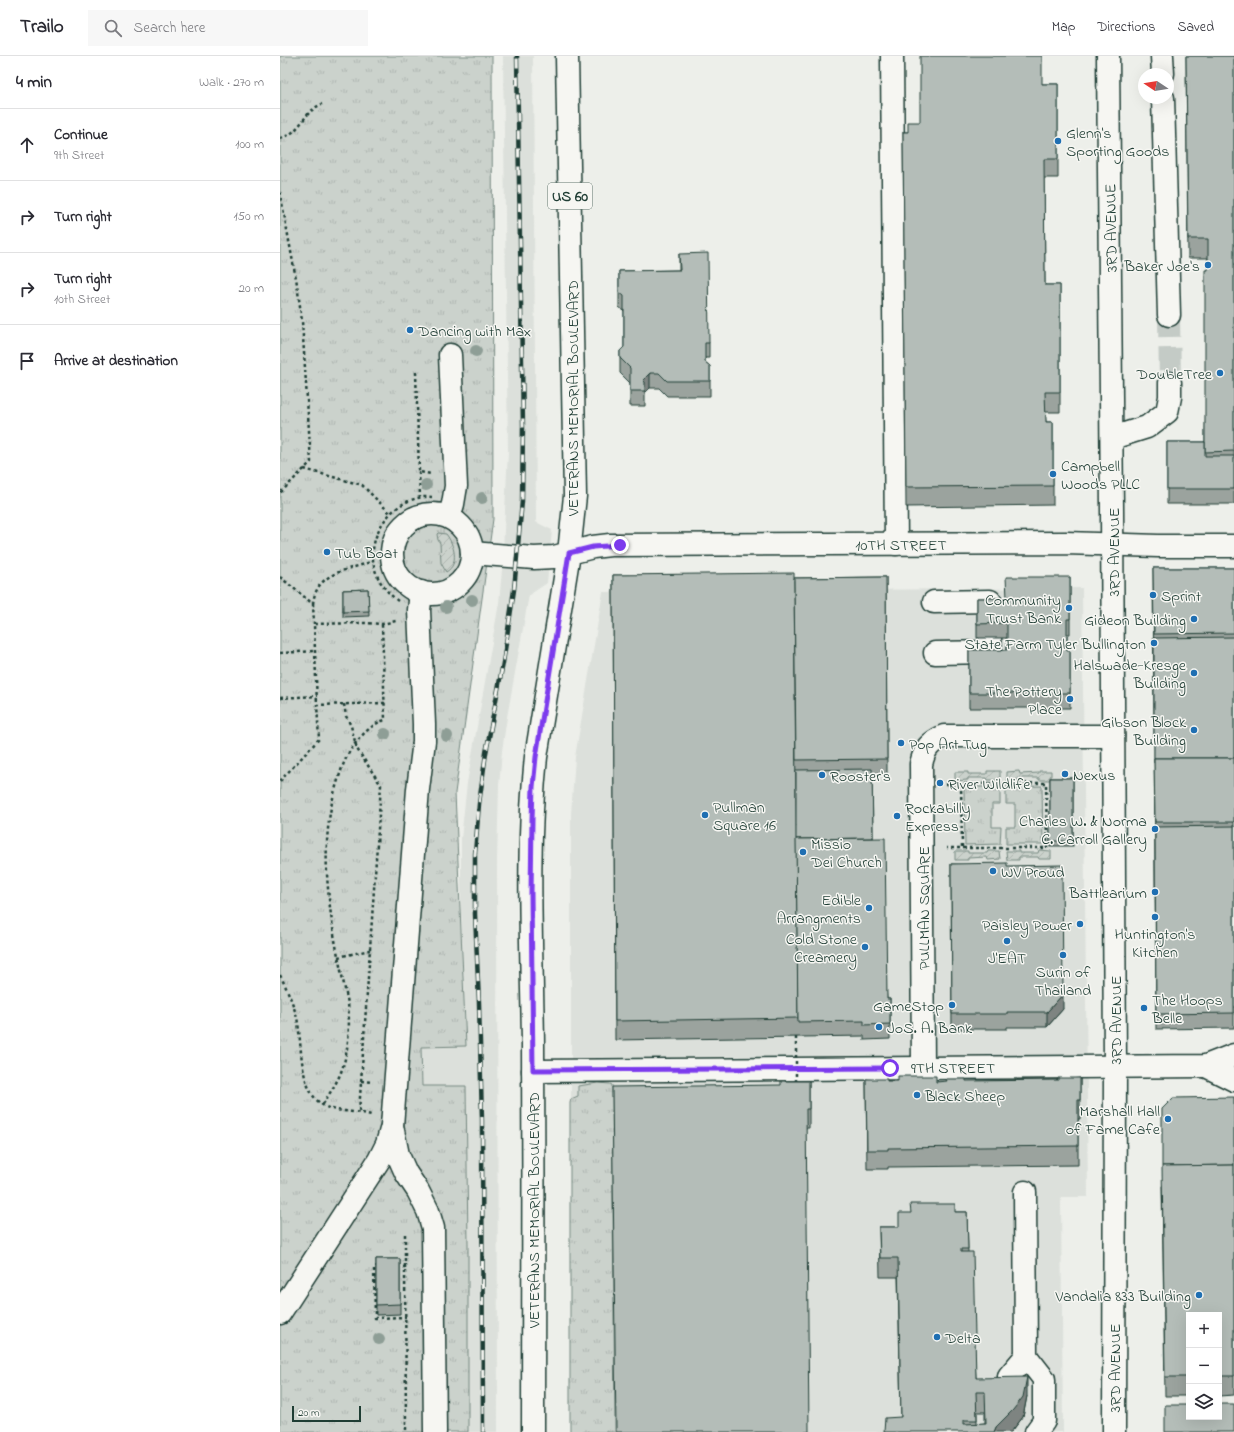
<!DOCTYPE html>
<html lang="en">
<head>
<meta charset="utf-8">
<style>
  :root { --surface:#fff; --page:#f7f7f7; --text:#2b2b33; --muted:#7c7c81; --line:#e1e1e2 }
  body { margin:0; font-family:"Indie Flower",sans-serif; background:var(--page); color:var(--text) }
  .controls { position:absolute; right:12px; bottom:12px; display:grid; overflow:hidden; border-radius:0px; box-shadow:0 4px 16px #0002 }
  .controls button { width:36px; height:36px; display:grid; place-items:center; padding:0; border:0; border-bottom:1px solid var(--line); background:var(--surface); color:var(--text); font:20px sans-serif }
  .compass { position:absolute; left:858px; top:12px; width:36px; height:36px; border-radius:50%; background:var(--surface); box-shadow:0 4px 16px #0002; rotate:282deg }
  .scale { position:absolute; left:12px; bottom:10px; width:69px; box-sizing:border-box; padding-left:4px; border:2px solid #1f3d34; border-top:0; font-size:11px; line-height:14px; white-space:nowrap; color:#1f3d34; -webkit-text-stroke:3px #f6f6f2; paint-order:stroke }
  .stop { position:absolute; width:12px; height:12px; margin:-9px; border:3px solid #7c3aed; border-radius:50%; background:#fff }
  .stop.end { background:#7c3aed; border-color:#fff; box-shadow:0 1px 4px #0008 }
  .list { margin:0; padding:0; list-style:none }
  h2 { display:flex; justify-content:space-between; align-items:center; height:52px; margin:0; padding:0 16px; font-size:17px }
  h2 small { font-size:13px; font-weight:400; color:var(--muted) }
  .list li { display:grid; grid-template-columns:26px 1fr auto; gap:12px; align-items:center; box-sizing:border-box; height:72px; padding:0 16px; border-top:1px solid var(--line) }
  .list b { display:block; font-size:15px; white-space:nowrap }
  .list p { margin:0; font-size:13px; white-space:nowrap; color:var(--muted) }
  .list em { font-size:13px; font-style:normal; color:var(--muted) }
  .icon { flex:none; width:22px; height:22px; fill:none; stroke:currentColor; stroke-width:2; stroke-linecap:round; stroke-linejoin:round }
  .map { position:relative; flex:none; width:954px; height:1376px; overflow:hidden }
  header { display:flex; align-items:center; gap:24px; box-sizing:border-box; height:56px; padding:0 20px; background:var(--surface); border-bottom:1px solid var(--line) }
  header strong { font-size:19px }
  nav { display:flex; gap:22px; margin-inline-start:auto; font-size:14px }
  .search { width:280px; height:36px; background:var(--page); display:flex; align-items:center; gap:10px; box-sizing:border-box; padding:0 14px; border-radius:0px; color:var(--muted); font-size:15px }
  main { display:flex }
  aside { flex:1; background:var(--surface) }
  .map>svg:first-child { display:block }
</style>
</head>
<body>
<header>
<strong>Trailo</strong>
<div class="search"><svg class="icon" aria-label="search" viewBox="0 0 24 24"><circle cx="10" cy="10" r="6"/><path d="M15 15l6 6"/></svg>Search here</div>
<nav><a>Map</a><a>Directions</a><a>Saved</a></nav>
</header>
<main>
<aside>
<h2>4 min<small>Walk · 270 m</small></h2>
<ul class="list">
<li><svg class="icon" aria-label="ahead" viewBox="0 0 24 24"><path d="M12 20V5M6 11l6-6 6 6"/></svg><div><b>Continue</b><p>9th Street</p></div><em>100 m</em></li>
<li><svg class="icon" aria-label="right" viewBox="0 0 24 24"><path d="M7 20v-9h11M14 6l5 5-5 5"/></svg><div><b>Turn right</b></div><em>150 m</em></li>
<li><svg class="icon" aria-label="right" viewBox="0 0 24 24"><path d="M7 20v-9h11M14 6l5 5-5 5"/></svg><div><b>Turn right</b><p>10th Street</p></div><em>20 m</em></li>
<li><svg class="icon" aria-label="arrive" viewBox="0 0 24 24"><path d="M6 21V4h12l-3 4 3 4H6"/></svg><div><b>Arrive at destination</b></div></li>
</ul>
</aside>
<div class="map">
<svg width="954" height="1376" viewBox="0 0 954 1376">
  <defs>
    <pattern id="grass-tufts" width="24" height="20" patternUnits="userSpaceOnUse"><rect width="24" height="20" fill="#cbd2cc"/><path d="M3 7l-1-3M5 7V3M7 7l1-3M15 17l-1-3M17 17v-4M19 17l1-3" fill="none" stroke="#aeb5b0"/></pattern>
    <pattern id="garden-furrows" width="10" height="10" patternUnits="userSpaceOnUse"><rect width="10" height="10" fill="#cbd2cc"/><path d="M-1 1l2-2M0 10L10 0M9 11l2-2" fill="none" stroke="#aeb5b0"/></pattern>
  </defs>
  <rect width="100%" height="100%" fill="#edefea"/>
  <filter id="ink" filterUnits="userSpaceOnUse"><feTurbulence type="fractalNoise" baseFrequency=".025" numOctaves="2"/><feDisplacementMap in="SourceGraphic" scale="8" xChannelSelector="R" yChannelSelector="G"/><feConvolveMatrix kernelMatrix="1 2 1 2 8 2 1 2 1" color-interpolation-filters="sRGB"/></filter>
  <g filter="url(#ink)">
    <!-- built -->
    <g fill="#dce0db">
      <path d="M223 0H253L256 466 272 474 267 527 249 539 227 661 222 695 219 730 217 804 218 1376H188V1189L186 1030H142L141 991 186 989 181 858V783L187 727 219 547 222 514 228 396Z"/>
      <path d="M802 532 808 1141H781L783 1376H291V758L295 701 323 536Z"/>
    </g>
    <!-- grass -->
    <g fill="url(#grass-tufts)" stroke="#758880">
      <path d="M0 0H212L213 463 175 737 186 990 141 991 142 1030H186L188 1189V1376H0Z"/>
      <path d="M762 730 763 788H726V771H735V748H726V731Z"/>
      <path d="M684 731H720V748H712V771H721L720 788 685 789Z"/>
      <path d="M318 1027 330 1028 332 1029 335 1376H290V1047L291 1043 298 1040V1030Z"/>
    </g>
    <!-- garden -->
    <g fill="url(#garden-furrows)" stroke="#758880">
      <path d="M158 477 166 478C174 488 180 508 166 516L161 507 160 487 158 484 157 478Z"/>
      <path d="M707 715H720V724H708L707 722H688V724L675 725V716H688V718H707Z"/>
      <path d="M739 715 740 718 759 717V715H771V724H759V722H740V724L727 725V716Z"/>
      <path d="M759 794 771 795V803H759L758 801H739V804H727L726 795H739V797H758Z"/>
      <path d="M675 795H688V797H707L708 795H719L720 803 708 804 707 801 688 802V804H675Z"/>
    </g>
    <g fill="none" stroke-linecap="round" stroke-linejoin="round">
      <!-- minor-tunnel -->
      <path stroke="#c4cbc6" stroke-width="22" stroke-dasharray="22 11" stroke-linecap="butt" d="M889 259 890 327"/>
      <defs>
        <g id="minor">
          <path d="M612 0 616 488"/>
          <path d="M828 0 832 454 835 1011 834 1376"/>
          <path d="M882 0 883 18"/>
          <path d="M883 42 889 259"/>
          <path d="M832 382 867 371 887 356 890 341V327"/>
          <circle cx="152" cy="498" r="40"/>
          <path d="M169 461 173 448 176 430 170 299"/>
          <path d="M192 497 254 502 274 501 313 491 330 489 786 487 878 490H954"/>
          <path d="M654 546 710 545V557"/>
          <path d="M655 597 711 596 710 583"/>
          <path d="M926 1010 954 1024"/>
          <path d="M643 1011 641 708C645 692 649 687 664 680H833"/>
          <path d="M253 1015 926 1010 954 999"/>
          <path d="M112 1070 118 1099 126 1117 138 1135 148 1155 153 1172 155 1376"/>
          <path d="M745 1136 746 1300 764 1323V1365L756 1376"/>
          <path d="M0 1257 99 1104 107 1088 112 1070 138 733 144 685V668L139 554 141 536"/>
          <path d="M729 1341V1320L746 1300"/>
        </g>
        <path id="major" d="M253 1376C253 1247 254 1118 253 989 252 894 246 796 256 701L289 497 295 440 287 0"/>
      </defs>
      <!-- minor casing -->
      <use href="#minor" stroke="#1f3d34" stroke-width="25"/>
      <!-- major casing -->
      <use href="#major" stroke="#1f3d34" stroke-width="25"/>
      <!-- path -->
      <g stroke="#1f3d34" stroke-width="2.5" stroke-dasharray="3 3" stroke-linecap="butt">
        <path d="M0 82C22 77 22 56 42 48"/>
        <path d="M0 136 17 228 22 265 31 406 0 437"/>
        <path d="M136 316 139 416 152 418"/>
        <path d="M24 413 82 429 110 457"/>
        <path d="M139 416 140 441"/>
        <path d="M0 521 33 548 34 568"/>
        <path d="M118 545C109 538 101 529 97 519 81 483 113 438 152 441"/>
        <path d="M33 548C36 515 68 515 93 505"/>
        <path d="M0 597 35 595"/>
        <path d="M0 642 37 640"/>
        <path d="M105 647 37 649 34 568 84 567 102 568 116 565"/>
        <path d="M64 648 66 660 71 670 77 693 101 729 79 1056"/>
        <path d="M0 725 39 683 37 649"/>
        <path d="M666 728 766 727 767 792H667"/>
        <path d="M681 728 682 792"/>
        <path d="M58 901 90 894"/>
        <path d="M0 919C7 933 13 947 17 962 23 989 17 1036 46 1051 57 1056 78 1055 91 1059"/>
        <path d="M81 1025 93 1026"/>
        <path d="M43 1048C49 1038 57 1027 61 1016 69 995 70 969 68 947 52 874 34 794 59 721 63 707 69 694 79 683 86 675 94 667 105 664L102 568"/>
        <path d="M98 1211H94L95 1262 126 1261"/>
        <path d="M117 1211H125L126 1376"/>
        <path d="M125 1211V1177"/>
      </g>
      <!-- minor -->
      <use href="#minor" stroke="#f6f6f2" stroke-width="22"/>
      <!-- major -->
      <use href="#major" stroke="#f6f6f2" stroke-width="22"/>
      <defs>
        <path id="rail" d="M203 1376 202 1064 199 947 195 858V798L199 748 206 697 223 607 234 534 242 445 243 370 237 0"/>
      </defs>
      <!-- rail casing -->
      <use href="#rail" stroke="#1f3d34" stroke-width="4.5"/>
      <!-- rail -->
      <use href="#rail" stroke="#f6f6f2" stroke-width="3" stroke-dasharray="9" stroke-linecap="butt"/>
      <!-- path-bridge -->
      <path stroke="#1f3d34" stroke-width="2.5" stroke-dasharray="3 3" stroke-linecap="butt" d="M516 981V1028"/>
    </g>
    <!-- trees -->
    <g fill="#8e9e96">
      <circle cx="196" cy="295" r="6"/>
      <circle cx="146" cy="429" r="6"/>
      <circle cx="202" cy="442" r="6"/>
      <circle cx="192" cy="544" r="6"/>
      <circle cx="166" cy="551" r="6"/>
      <circle cx="105" cy="678" r="6"/>
      <circle cx="167" cy="680" r="6"/>
      <circle cx="99" cy="1283" r="6"/>
    </g>
    <!-- wall -->
    <g fill="#9ba39e" stroke="#1f3d34" fill-rule="evenodd">
      <path d="M906 0H954V448H887V386H925L928 202H908Z"/>
      <path d="M762 28H778V122H764L765 229H780V356H765L766 366H773V449L626 451 623 76H628Z"/>
      <path d="M399 198 429 287V302H425V306L430 310V340H387L379 332H370L365 337V350H350V327L340 317V295L344 291V255L339 251V215L399 214Z"/>
      <path d="M873 512H954V972L876 973Z"/>
      <path d="M333 519 514 522 606 521 607 718 592 719 593 782 607 943H610V983L584 984V980L335 984Z"/>
      <path d="M790 521V578H787V595H790V652H689V594H727V582H697V542H727Z"/>
      <path d="M88 533 89 560 63 561V534Z"/>
      <rect x="770" y="722" width="23" height="68"/>
      <path d="M671 808 727 810 783 953 767 971H727V973H672Z"/>
      <path d="M800 1022V1063H798V1109L608 1111V1113H587L586 1023 607 1025 656 1026 778 1024Z"/>
      <path d="M529 1025V1072H526L501 1029Z"/>
      <path d="M954 1041V1339L939 1340V1259H909V1340H885L882 1130Z"/>
      <path d="M675 1156H687L688 1196 696 1322 747 1340 743 1361 733 1374 621 1361 618 1221H600L599 1171H619ZM697 1356H705V1367L697 1368Z"/>
      <path d="M96 1203H120V1258L96 1259Z"/>
    </g>
    <!-- shaded-wall -->
    <g fill="#7e8481" stroke="#1f3d34">
      <path d="M370 317V332L365 337 363 324Z"/>
      <path d="M783 938V953L767 971V956Z"/>
      <path d="M747 1321V1340L743 1361 731 1376H714L716 1371Z"/>
    </g>
    <!-- building -->
    <g fill="#b4bdb8" stroke="#1f3d34" fill-rule="evenodd">
      <path d="M640 0H762V28H778V103H764L765 229H780V336H765L766 366H773V430L626 431 623 76H628V66H640Z"/>
      <path d="M906 0H954V395L925 396V214H928V183H908Z"/>
      <path d="M428 197 429 287H425V306L430 310V325H387L379 317H370L363 324 365 326V335H350V312L340 302V295L344 291V240L339 236V215L400 214 399 198Z"/>
      <path d="M887 386H925V400H954V433H887Z"/>
      <path d="M873 512H954V577L874 578Z"/>
      <path d="M514 517 518 962 335 965 333 519Z"/>
      <path d="M606 521 607 703 516 704 514 522Z"/>
      <path d="M726 521H790V563H787V595H790V637H689V594H727V567L697 568V542H727Z"/>
      <path d="M88 533 89 555 63 556V534Z"/>
      <path d="M954 581V702H874V707V582Z"/>
      <path d="M874 702H954V766H875Z"/>
      <path d="M592 713 593 782 516 783V714Z"/>
      <rect x="770" y="722" width="23" height="63"/>
      <path d="M954 770V957L876 958 875 771Z"/>
      <path d="M605 782 607 943H610V968L584 969V965L518 966 516 783Z"/>
      <path d="M727 807V810L782 809 783 938 767 956H727V958H672L671 808Z"/>
      <path d="M618 1020H656V1026L667 1025 666 1023H686V1025L778 1024V1022H800V1044H798V1090L608 1092V1094H587L586 1023H607V1025H618Z"/>
      <path d="M501 1025H529V1053H526L529 1376H336L332 1031 501 1029Z"/>
      <path d="M954 1041V1109L882 1110V1053L893 1042Z"/>
      <path d="M954 1109V1320H939V1259H909V1321H885L882 1110Z"/>
      <path d="M630 1148H675V1156H687L688 1193H681V1196H693L696 1322 747 1321 743 1341 733 1354 716 1371 714 1376H604L605 1362 621 1361 618 1202H600L599 1171H619V1157H631ZM696 1336H705L706 1367 684 1368V1364H697Z"/>
      <path d="M96 1203H120V1248L96 1249Z"/>
      <path d="M939 1348H954V1376H885V1349H909V1361H939Z"/>
    </g>
  </g>
  <g fill="none" stroke-linecap="round" stroke-linejoin="round" filter="url(#ink)">
    <!-- route -->
    <path stroke="#7c3aed" stroke-width="5" d="M340 489 313 491 289 497 256 701 253 731 252 764 251 838 253 1014 610 1012"/>
  </g>
  <!-- markers -->
  <g fill="#1f6fb2" stroke="#f6f6f2" stroke-width="1.5">
    <circle cx="778" cy="85" r="4"/>
    <circle cx="928" cy="209" r="4"/>
    <circle cx="130" cy="274" r="4"/>
    <circle cx="940" cy="317" r="4"/>
    <circle cx="773" cy="418" r="4"/>
    <circle cx="47" cy="496" r="4"/>
    <circle cx="873" cy="539" r="4"/>
    <circle cx="789" cy="552" r="4"/>
    <circle cx="914" cy="563" r="4"/>
    <circle cx="874" cy="587" r="4"/>
    <circle cx="914" cy="617" r="4"/>
    <circle cx="790" cy="643" r="4"/>
    <circle cx="914" cy="674" r="4"/>
    <circle cx="621" cy="687" r="4"/>
    <circle cx="785" cy="718" r="4"/>
    <circle cx="542" cy="719" r="4"/>
    <circle cx="660" cy="727" r="4"/>
    <circle cx="425" cy="759" r="4"/>
    <circle cx="617" cy="760" r="4"/>
    <circle cx="875" cy="773" r="4"/>
    <circle cx="523" cy="796" r="4"/>
    <circle cx="713" cy="815" r="4"/>
    <circle cx="875" cy="836" r="4"/>
    <circle cx="589" cy="852" r="4"/>
    <circle cx="875" cy="861" r="4"/>
    <circle cx="800" cy="868" r="4"/>
    <circle cx="727" cy="885" r="4"/>
    <circle cx="585" cy="891" r="4"/>
    <circle cx="783" cy="899" r="4"/>
    <circle cx="672" cy="949" r="4"/>
    <circle cx="864" cy="952" r="4"/>
    <circle cx="599" cy="971" r="4"/>
    <circle cx="637" cy="1039" r="4"/>
    <circle cx="888" cy="1063" r="4"/>
    <circle cx="919" cy="1239" r="4"/>
    <circle cx="657" cy="1281" r="4"/>
  </g>
  <g text-anchor="middle" stroke-width="3" stroke-linejoin="round" paint-order="stroke">
    <!-- shield labels -->
    <rect fill="#f6f6f2" stroke="#60746d" stroke-width="1" x="268" y="127" width="44" height="26" rx="3"/>
    <g font-size="15" font-weight="bold" fill="#1f3d34">
      <text x="290" y="145">US 60</text>
    </g>
    <!-- poi labels -->
    <g font-size="16" fill="#1f3d34" stroke="#f6f6f2" text-anchor="start">
      <text x="786" y="82">Glenn's<tspan x="786" dy="18">Sporting Goods</tspan></text>
      <text x="920" y="215" text-anchor="end">Baker Joe's</text>
      <text x="138" y="280">Dancing with Max</text>
      <text x="932" y="323" text-anchor="end">DoubleTree</text>
      <text x="781" y="415">Campbell<tspan x="781" dy="18">Woods PLLC</tspan></text>
      <text x="55" y="502">Tub Boat</text>
      <text x="881" y="545">Sprint</text>
      <text x="781" y="549" text-anchor="end">Community<tspan x="781" dy="18">Trust Bank</tspan></text>
      <text x="906" y="569" text-anchor="end">Gideon Building</text>
      <text x="866" y="593" text-anchor="end">State Farm Tyler Bullington</text>
      <text x="906" y="614" text-anchor="end">Halswade-Kresge<tspan x="906" dy="18">Building</tspan></text>
      <text x="782" y="640" text-anchor="end">The Pottery<tspan x="782" dy="18">Place</tspan></text>
      <text x="906" y="671" text-anchor="end">Gibson Block<tspan x="906" dy="18">Building</tspan></text>
      <text x="629" y="693">Pop Art Tug</text>
      <text x="793" y="724">Nexus</text>
      <text x="550" y="725">Rooster's</text>
      <text x="668" y="733">River Wildlife</text>
      <text x="433" y="756">Pullman<tspan x="433" dy="18">Square 16</tspan></text>
      <text x="625" y="757">Rockabilly<tspan x="625" dy="18">Express</tspan></text>
      <text x="867" y="770" text-anchor="end">Charles W. &amp; Norma<tspan x="867" dy="18">C. Carroll Gallery</tspan></text>
      <text x="531" y="793">Missio<tspan x="531" dy="18">Dei Church</tspan></text>
      <text x="721" y="821">WV Proud</text>
      <text x="867" y="842" text-anchor="end">Battlearium</text>
      <text x="581" y="849" text-anchor="end">Edible<tspan x="581" dy="18">Arrangments</tspan></text>
      <text x="792" y="874" text-anchor="end">Paisley Power</text>
      <text x="875" y="883" text-anchor="middle">Huntington's<tspan x="875" dy="18">Kitchen</tspan></text>
      <text x="577" y="888" text-anchor="end">Cold Stone<tspan x="577" dy="18">Creamery</tspan></text>
      <text x="727" y="907" text-anchor="middle">J'EAT</text>
      <text x="783" y="921" text-anchor="middle">Surin of<tspan x="783" dy="18">Thailand</tspan></text>
      <text x="872" y="949">The Hoops<tspan x="872" dy="18">Belle</tspan></text>
      <text x="664" y="955" text-anchor="end">GameStop</text>
      <text x="607" y="977">JoS. A. Bank</text>
      <text x="645" y="1045">Black Sheep</text>
      <text x="880" y="1060" text-anchor="end">Marshall Hall<tspan x="880" dy="18">of Fame Cafe</tspan></text>
      <text x="911" y="1245" text-anchor="end">Vandalia 833 Building</text>
      <text x="665" y="1287">Delta</text>
    </g>
    <!-- street labels -->
    <g font-size="16" fill="#1f3d34" stroke="#f6f6f2">
      <text transform="translate(830 172) rotate(-91)" y="6">3RD AVENUE</text>
      <text transform="translate(292 342) rotate(-90)" y="6">VETERANS MEMORIAL BOULEVARD</text>
      <text x="621" y="494">10TH STREET</text>
      <text transform="translate(833 496) rotate(-90)" y="6">3RD AVENUE</text>
      <text transform="translate(643 852) rotate(-90)" y="6">PULLMAN SQUARE</text>
      <text transform="translate(835 964) rotate(-90)" y="6">3RD AVENUE</text>
      <text x="673" y="1017">9TH STREET</text>
      <text transform="translate(253 1154) rotate(-90)" y="6">VETERANS MEMORIAL BOULEVARD</text>
      <text transform="translate(834 1312) rotate(-90)" y="6">3RD AVENUE</text>
    </g>
  </g>
</svg>
<div class="controls">
<button>+</button>
<button>−</button>
<button><svg class="icon" aria-label="layers" viewBox="0 0 24 24"><path d="M12 4l9 5-9 5-9-5zM3 14l9 5 9-5"/></svg></button>
</div>
<svg class="compass" viewBox="-18 -18 36 36"><path d="M0-13l5 13h-10z" fill="#e53935"/><path d="M0 13l5-13h-10z" fill="#7c7c81"/></svg>
<div class="scale">20 m</div>
<div class="stop" style="left:610px;top:1012px"></div>
<div class="stop end" style="left:340px;top:489px"></div>
</div>
</main>
</body>
</html>
